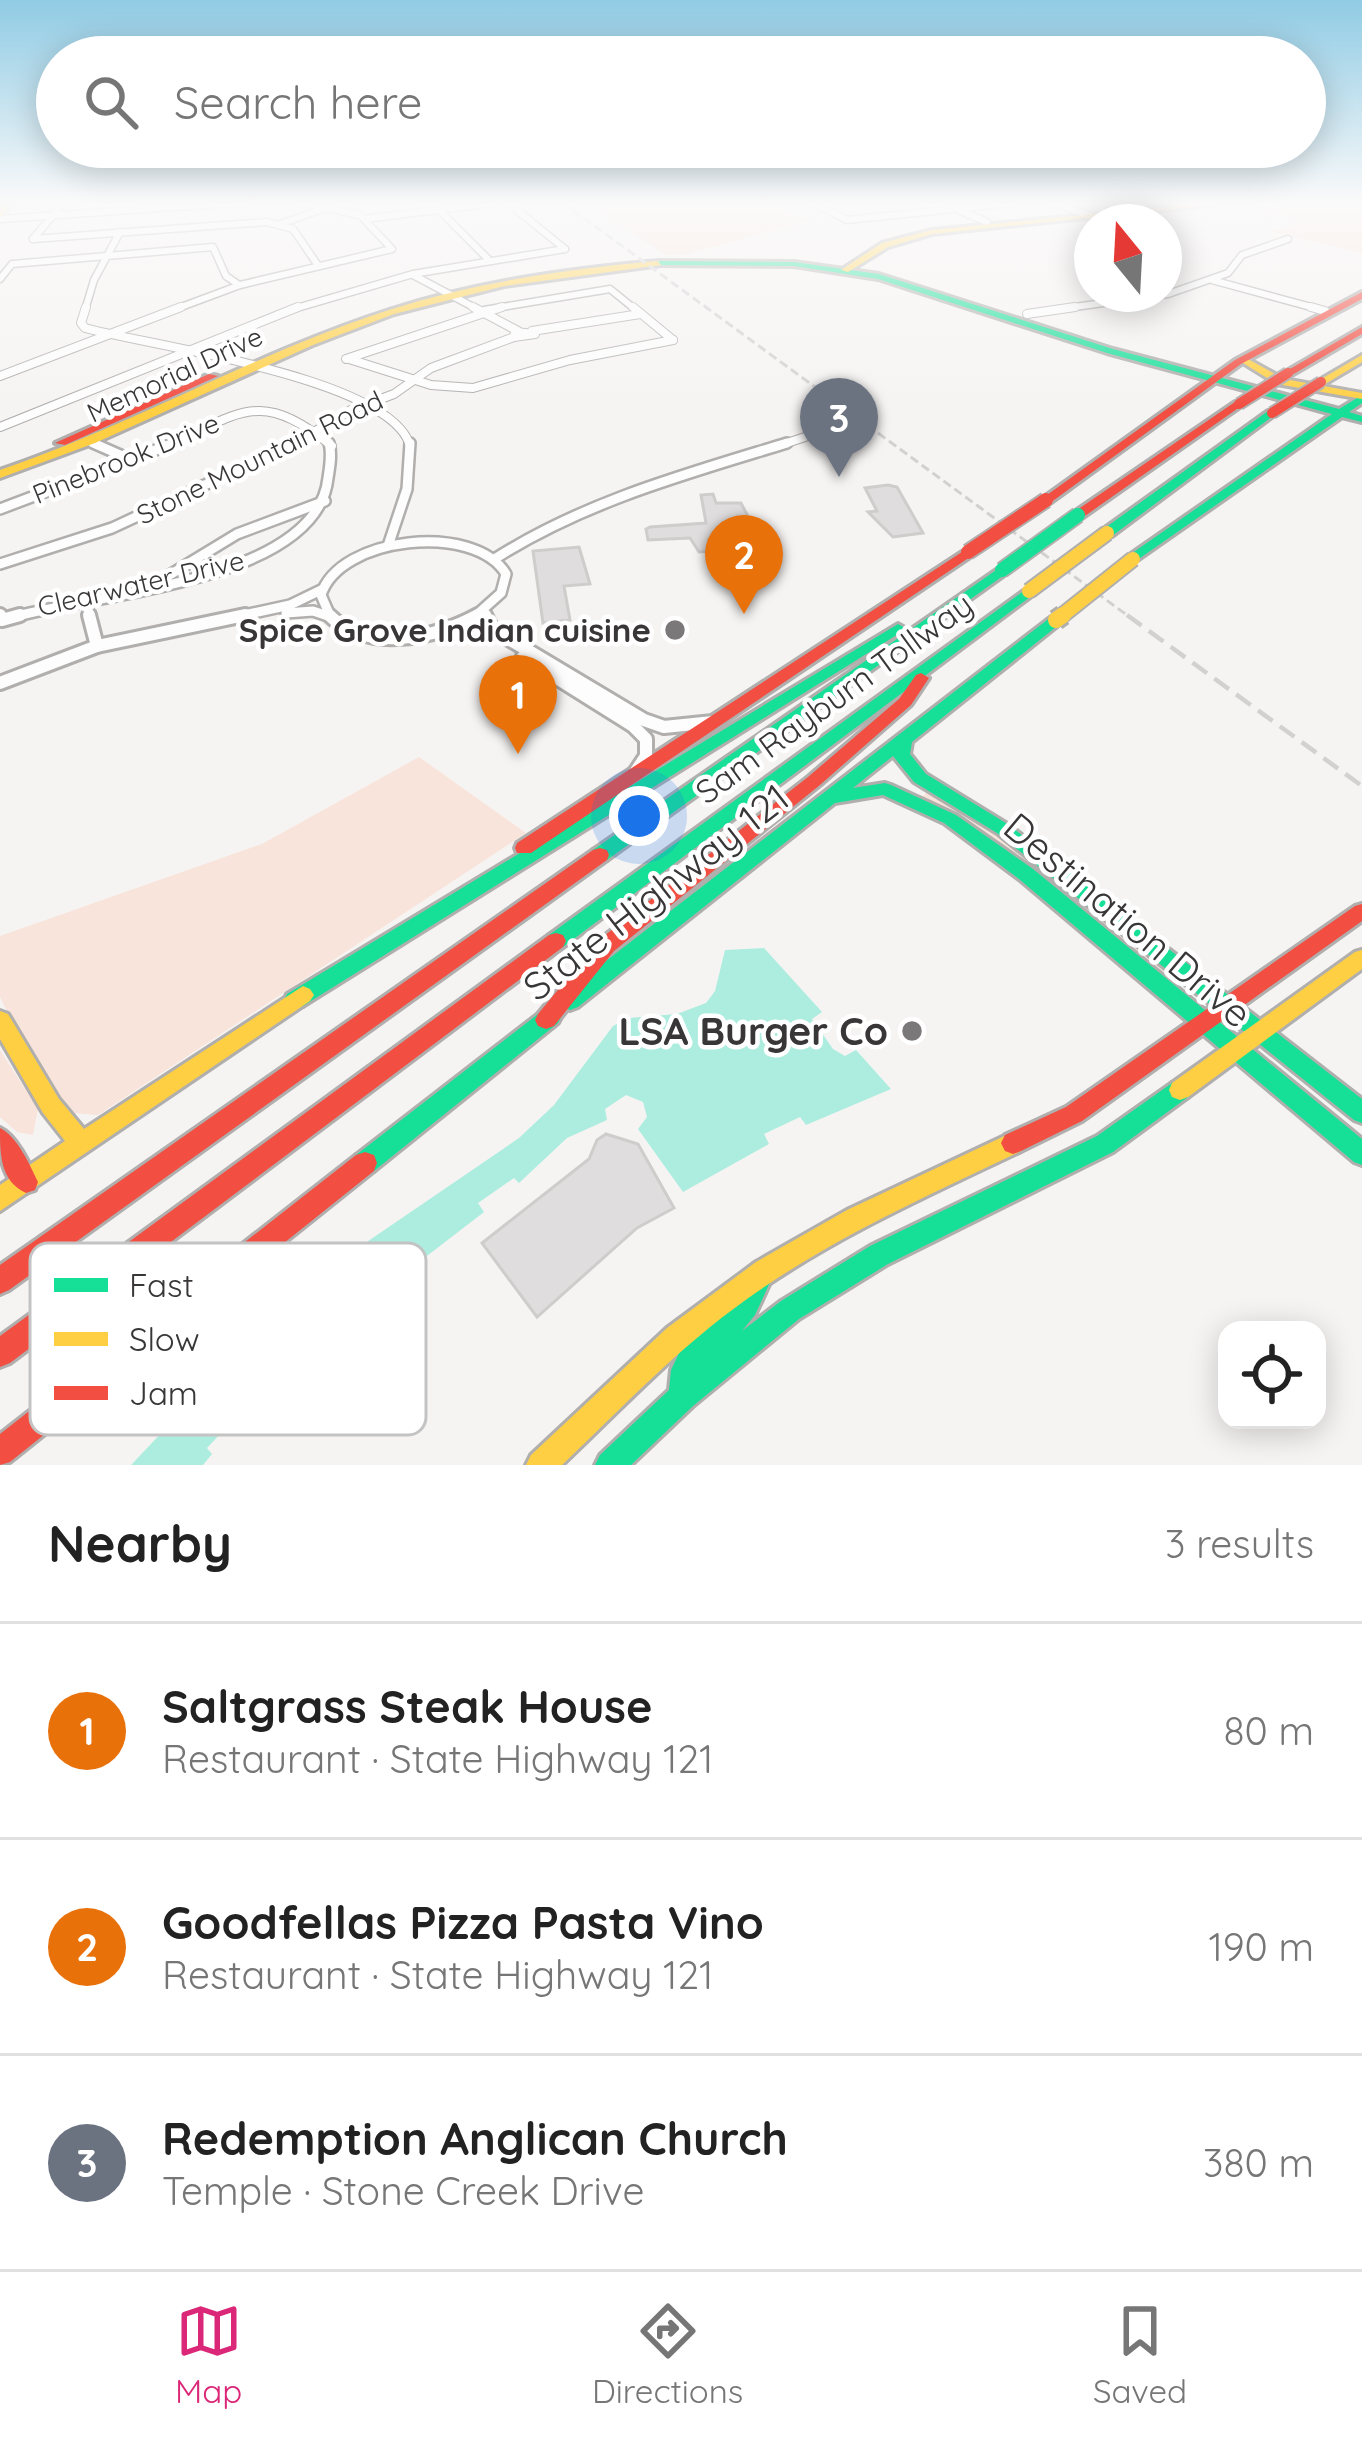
<!DOCTYPE html>
<html lang="en">
<head>
<meta charset="utf-8">
<style>
  :root { --surface:#fff; --page:#f6f6f6; --text:#222; --muted:#767676; --line:#e0e0e0; --accent:#db2777 }
  body { margin:0; font-family:Quicksand,sans-serif; background:var(--page); color:var(--text) }
  .controls { position:absolute; right:36px; bottom:36px; display:grid; overflow:hidden; border-radius:24px; box-shadow:0 6px 30px #0003 }
  .controls button { width:108px; height:108px; display:grid; place-items:center; padding:0; border:0; border-bottom:3px solid var(--line); background:var(--surface); color:var(--text); font:60px sans-serif }
  .compass { position:absolute; left:1074px; top:204px; width:108px; height:108px; border-radius:50%; background:var(--surface); box-shadow:0 6px 30px #0003; rotate:342deg }
  .you { position:absolute; left:639px; top:816px; width:42px; height:42px; margin:-30px; border:9px solid #fff; border-radius:50%; background:#1a73e8; box-shadow:0 0 0 18px #1a73e833 }
  .badge { display:grid; place-items:center; width:78px; height:78px; border-radius:50%; background:var(--accent); color:#fff; font-size:39px; font-weight:700 }
  .pin { position:absolute; translate:-50% -99px; filter:drop-shadow(0 3px 6px #0008) }
  .pin::after { content:''; position:absolute; top:63px; width:42px; height:36px; background:inherit; clip-path:polygon(0 0,100% 0,50% 100%) }
  .list { margin:0; padding:0; list-style:none }
  h2 { display:flex; justify-content:space-between; align-items:center; height:156px; margin:0; padding:0 48px; font-size:51px }
  h2 small { font-size:39px; font-weight:400; color:var(--muted) }
  .list li { display:grid; grid-template-columns:78px 1fr auto; gap:36px; align-items:center; box-sizing:border-box; height:216px; padding:0 48px; border-top:3px solid var(--line) }
  .list b { display:block; font-size:45px; white-space:nowrap }
  .list p { margin:0; font-size:39px; white-space:nowrap; color:var(--muted) }
  .list em { font-size:39px; font-style:normal; color:var(--muted) }
  .icon { flex:none; width:66px; height:66px; fill:none; stroke:currentColor; stroke-width:2; stroke-linecap:round; stroke-linejoin:round }
  .map { position:relative; flex:none; width:1362px; height:1465px; overflow:hidden }
  .search { position:absolute; background:var(--surface); box-shadow:0 6px 30px #0003; left:36px; right:36px; top:36px; height:132px; display:flex; align-items:center; gap:30px; box-sizing:border-box; padding:0 42px; border-radius:66px; color:var(--muted); font-size:45px }
  .sheet { height:804px; background:var(--surface) }
  nav { display:flex; justify-content:space-around; align-items:center; box-sizing:border-box; height:168px; border-top:3px solid var(--line); background:var(--surface); font-size:33px; color:var(--muted) }
  nav a { display:grid; justify-items:center; gap:6px }
  nav .on { color:var(--accent) }
  .map>svg:first-child { display:block }
</style>
</head>
<body>
<div class="map">
<svg width="1362" height="1465" viewBox="0 0 1362 1465">
  <rect width="100%" height="100%" fill="#f6f4f3"/>
  <!-- green -->
  <g fill="#f8e4da">
    <path d="M586 202H757L812 220 688 254 666 255Z"/>
    <path d="M1255 202H1362V253L1275 233 1271 231 1294 225 1297 218 1232 204Z"/>
    <path d="M419 757 526 833 98 1115 72 1113 23 1044 0 997V936L262 844Z"/>
    <path d="M930 790 994 830 1184 980 1178 984 994 838 921 798Z"/>
    <path d="M0 1050 38 1109 33 1135 17 1132 0 1117Z"/>
  </g>
  <!-- water -->
  <path fill="#aceddf" d="M764 948 822 1012 812 1019 833 1049 845 1056 856 1050 891 1089 806 1125 800 1117 764 1134 769 1144 683 1192 638 1129 647 1117 643 1102 626 1095 605 1109 607 1120 567 1138 519 1183 514 1178 478 1203 484 1212 388 1286 383 1281 253 1399 207 1448 212 1454 203 1465H131L273 1315 358 1248 519 1138 554 1105 613 1026 629 1018 677 1014 706 1003 715 991 725 950Z"/>
  <!-- building -->
  <g fill="#dfdddd" stroke="#cecdcc" stroke-width="3">
    <path d="M888 485 897 487 923 533 893 537 868 512 877 511 865 488Z"/>
    <path d="M713 494 716 503H741L756 532 714 535 715 539 709 540 712 551 699 552 690 538 648 540 646 529 650 527 706 523 701 495Z"/>
    <path d="M579 547 590 584 564 586 570 620 543 623 533 551Z"/>
    <path d="M606 1134 638 1144 674 1208 637 1228 537 1317 482 1243 589 1159 597 1140Z"/>
  </g>
  <g fill="none" stroke-linecap="round" stroke-linejoin="round">
    <defs>
      <g id="street-far3">
        <path d="M507 202 565 249"/>
        <path d="M812 202 847 220 1020 202"/>
        <path d="M1051 202 1091 216"/>
        <path d="M439 210 489 260"/>
        <path d="M960 211 987 222"/>
        <path d="M0 219 248 202"/>
        <path d="M365 219 501 202"/>
        <path d="M280 224 328 207"/>
        <path d="M33 239 267 222 293 229 317 264"/>
        <path d="M33 239 64 202"/>
        <path d="M413 275 479 310"/>
        <path d="M0 279 12 264 213 247 226 276 239 285"/>
        <path d="M1212 280 1322 310"/>
        <path d="M85 310 94 280 120 232"/>
        <path d="M173 310 240 285 392 249 360 215 297 202"/>
        <path d="M290 310 413 274 565 249"/>
        <path d="M484 310 610 289 636 310"/>
        <path d="M1053 310 1168 294 1228 273 1242 255 1288 239"/>
      </g>
      <g id="street-far2">
        <path d="M86 307 81 323 85 328C151 346 392 378 410 446"/>
        <path d="M473 307 518 331"/>
        <path d="M633 307 673 340"/>
        <path d="M1311 307 1325 311"/>
        <path d="M1027 314 1075 307"/>
        <path d="M532 331 640 314"/>
        <path d="M515 332 535 334 514 337Z"/>
        <path d="M346 359 502 307"/>
        <path d="M349 359 431 385 473 388 570 360 673 340"/>
        <path d="M0 376 181 307"/>
        <path d="M0 427 298 307"/>
        <path d="M93 443 99 446"/>
        <path d="M167 446C243 411 260 389 332 446"/>
        <path d="M290 446 351 410 394 394 431 368 514 337"/>
        <path d="M778 446 823 431"/>
      </g>
      <g id="street-far1">
        <path d="M93 443 134 461"/>
        <path d="M0 509 174 443"/>
        <path d="M388 546 407 489 410 443"/>
        <path d="M496 558C586 501 686 474 787 443"/>
        <path d="M0 564 112 528 295 443"/>
        <path d="M158 582 237 534 325 501"/>
        <path d="M85 597 90 618"/>
        <path d="M286 613 313 611 328 616"/>
        <path d="M10 618C90 594 317 583 328 478 330 466 332 453 329 443"/>
        <path d="M230 618 290 605 323 589"/>
        <path d="M331 618 321 595C339 536 475 522 506 574L501 593 473 618"/>
      </g>
      <g id="street">
        <path d="M0 615 2 620 20 615"/>
        <path d="M89 615 97 646"/>
        <path d="M329 615C367 653 436 638 478 615"/>
        <path d="M485 615 492 629 644 720 664 727 713 722"/>
        <path d="M523 657 633 726 646 739V756L636 771"/>
        <path d="M0 683 97 646 245 615"/>
      </g>
      <g id="fast">
        <path d="M658 261 794 262 879 274 1113 349 1339 409 1362 395V403L1349 412 1362 416V422L1342 417 1133 563 1128 562V556L1332 414 1107 353 878 279 794 266 655 265Z"/>
        <path d="M1268 411 1277 413 1112 536H1102V530Z"/>
        <path d="M1002 566 1007 567V573L607 860H593L591 855 593 850Z"/>
        <path d="M1029 587 1036 591 1034 594 563 947 556 949 549 947 546 941 549 935Z"/>
        <path d="M1056 616 1063 620 1061 623 912 742 910 754 926 774 1009 825 1362 1099V1123L1354 1120 997 833 914 782 893 756 853 788 885 783 891 785 956 815 1033 869 1362 1139V1165L1354 1162 1019 879 944 823 883 795 835 803 578 1007 570 1010 562 1007 559 1001 562 995 1051 617Z"/>
        <path d="M898 624 905 628 903 631 303 1006 295 1009 287 1006 284 1000 287 994Z"/>
        <path d="M550 1008 558 1011 561 1017 558 1023 374 1171 365 1174 356 1171 353 1163 356 1155 542 1011Z"/>
        <path d="M1180 1080 1188 1083 1191 1090 1188 1097 1113 1152 888 1264 799 1319 693 1406 631 1465H595L600 1455 669 1390 671 1370 680 1351 729 1306 750 1269 759 1265 768 1269 772 1278 755 1315 742 1331 781 1301 870 1246 1097 1136 1172 1083Z"/>
      </g>
      <g id="slow">
        <path d="M7 202H14L0 217V210Z"/>
        <path d="M1214 202H1240L932 234 888 247 848 272 841 270 882 243 932 230Z"/>
        <path d="M658 261 661 265 504 286 394 314 313 345 95 443 0 478V470C133 425 255 353 389 310 476 282 567 269 658 261Z"/>
        <path d="M1362 355V362L1325 384 1316 382Z"/>
        <path d="M1246 358 1284 379 1362 393V399L1277 384 1243 363V359Z"/>
        <path d="M1362 950V969L1188 1097 1180 1100 1172 1097 1169 1090 1172 1083 1355 952Z"/>
        <path d="M303 986 310 989 314 995 310 1001 0 1211V1185L65 1141 43 1113 0 1039V1011L8 1014 59 1099 84 1129Z"/>
        <path d="M1013 1132 1021 1135 1025 1143 1021 1151C927 1196 832 1238 747 1299 679 1347 622 1408 562 1465H526L531 1455 667 1328 756 1262 847 1210Z"/>
      </g>
      <g id="jam">
        <path d="M1362 292V299L1241 364 1050 503H1042L1040 500 1235 360Z"/>
        <path d="M1362 327V334L1292 375 1283 373Z"/>
        <path d="M209 374 218 376 65 445 55 443Z"/>
        <path d="M1235 402 1244 404 1082 518H1074V512Z"/>
        <path d="M968 548 975 552 973 555 531 853H517L515 848 517 843Z"/>
        <path d="M921 673 929 678 911 705 820 785 614 951 554 1026 546 1029 538 1026 535 1020 538 1014 600 939 808 777 899 699 916 675Z"/>
        <path d="M600 848 607 850 609 855 607 860 9 1290 0 1294V1265L593 850Z"/>
        <path d="M1362 904V921L1082 1121 1021 1151 1013 1154 1005 1151 1001 1143 1005 1135 1066 1107 1355 906Z"/>
        <path d="M556 933 563 935 566 941 563 947 10 1363 0 1367V1336L549 935Z"/>
        <path d="M0 1128C17 1136 30 1165 38 1182L35 1190 26 1193C0 1181 0 1154 0 1128Z"/>
        <path d="M365 1152 374 1155 377 1163 374 1171 10 1462 0 1465V1434L356 1155Z"/>
      </g>
    </defs>
    <!-- street-far3 casing -->
    <use href="#street-far3" stroke="#b0afae" stroke-width="9"/>
    <!-- street-far2 casing -->
    <use href="#street-far2" stroke="#b0afae" stroke-width="10"/>
    <!-- street-far1 casing -->
    <use href="#street-far1" stroke="#b0afae" stroke-width="14"/>
    <!-- street casing -->
    <use href="#street" stroke="#b0afae" stroke-width="18"/>
    <!-- fast casing -->
    <use href="#fast" stroke="#b0afae" stroke-width="6"/>
    <!-- slow casing -->
    <use href="#slow" stroke="#b0afae" stroke-width="6"/>
    <!-- jam casing -->
    <use href="#jam" stroke="#b0afae" stroke-width="6"/>
    <!-- street-far3 -->
    <use href="#street-far3" stroke="#fefdfd" stroke-width="6"/>
    <!-- street-far2 -->
    <use href="#street-far2" stroke="#fefdfd" stroke-width="8"/>
    <!-- street-far1 -->
    <use href="#street-far1" stroke="#fefdfd" stroke-width="9"/>
    <!-- street -->
    <use href="#street" stroke="#fefdfd" stroke-width="12"/>
    <!-- fast -->
    <use href="#fast" fill="#16e098" fill-rule="evenodd"/>
    <!-- slow -->
    <use href="#slow" fill="#ffcf43" fill-rule="evenodd"/>
    <!-- jam -->
    <use href="#jam" fill="#f24e42" fill-rule="evenodd"/>
    <!-- rail-far1 -->
    <path stroke="#d2d1d1" stroke-width="3" stroke-dasharray="9 4.5" stroke-linecap="butt" d="M562 202 1131 618"/>
    <!-- rail -->
    <path stroke="#d2d1d1" stroke-width="4.5" stroke-dasharray="18 9" stroke-linecap="butt" d="M1127 615 1362 786"/>
    <defs>
      <path id="fast-bridge" d="M1002 570 1078 515"/>
      <g id="slow-bridge-far1">
        <path d="M1029 591 1107 533"/>
        <path d="M1059 618 1133 559"/>
      </g>
      <path id="slow-bridge" d="M1056 620 1063 615"/>
      <g id="jam-bridge-far1">
        <path d="M1239 404 1288 373"/>
        <path d="M1272 413 1321 382"/>
      </g>
      <path id="jam-bridge" d="M968 552 1046 500"/>
    </defs>
    <!-- fast-bridge casing -->
    <use href="#fast-bridge" stroke="#b0afae" stroke-width="18" stroke-linecap="butt"/>
    <!-- slow-bridge-far1 casing -->
    <use href="#slow-bridge-far1" stroke="#b0afae" stroke-width="18" stroke-linecap="butt"/>
    <!-- slow-bridge casing -->
    <use href="#slow-bridge" stroke="#b0afae" stroke-width="22" stroke-linecap="butt"/>
    <!-- jam-bridge-far1 casing -->
    <use href="#jam-bridge-far1" stroke="#b0afae" stroke-width="14" stroke-linecap="butt"/>
    <!-- jam-bridge casing -->
    <use href="#jam-bridge" stroke="#b0afae" stroke-width="18" stroke-linecap="butt"/>
    <!-- fast-bridge -->
    <use href="#fast-bridge" stroke="#16e098" stroke-width="14"/>
    <!-- slow-bridge-far1 -->
    <use href="#slow-bridge-far1" stroke="#ffcf43" stroke-width="14"/>
    <!-- slow-bridge -->
    <use href="#slow-bridge" stroke="#ffcf43" stroke-width="16"/>
    <!-- jam-bridge-far1 -->
    <use href="#jam-bridge-far1" stroke="#f24e42" stroke-width="10"/>
    <!-- jam-bridge -->
    <use href="#jam-bridge" stroke="#f24e42" stroke-width="14"/>
  </g>
  <!-- sky -->
  <linearGradient id="sky" x2="0" y2="1"><stop stop-color="#90cbe4"/><stop offset="0.5" stop-color="#fbfafa"/><stop offset="1" stop-color="#fbfafa" stop-opacity="0"/></linearGradient>
  <rect width="1362" height="407" fill="url(#sky)"/>
  <!-- markers -->
  <g fill="#7a7878" stroke="#fff" stroke-width="4.5">
    <circle cx="675" cy="630" r="12"/>
    <circle cx="912" cy="1031" r="12"/>
  </g>
  <g text-anchor="middle" stroke-width="9" stroke-linejoin="round" paint-order="stroke">
    <!-- far-street labels -->
    <g font-size="27" fill="#383636" stroke="#fff">
      <text transform="translate(175 375) rotate(-25)" y="9">Memorial Drive</text>
      <text transform="translate(260 458) rotate(-26)" y="9">Stone Mountain Road</text>
      <text transform="translate(126 459) rotate(-22)" y="9">Pinebrook Drive</text>
      <text transform="translate(141 584) rotate(-13)" y="9">Clearwater Drive</text>
    </g>
    <!-- poi labels -->
    <g font-size="33" font-weight="bold" fill="#383636" stroke="#fff" text-anchor="end">
      <text x="651" y="642">Spice Grove Indian cuisine</text>
    </g>
    <!-- street labels -->
    <g font-size="33" fill="#383636" stroke="#fff">
      <text transform="translate(834 698) rotate(-36)" y="12">Sam Rayburn Tollway</text>
    </g>
    <!-- near-street labels -->
    <g font-size="39" fill="#383636" stroke="#fff">
      <text transform="translate(656 892) rotate(-38)" y="14">State Highway 121</text>
      <text transform="translate(1128 920) rotate(40)" y="14">Destination Drive</text>
    </g>
    <!-- near-poi labels -->
    <g font-size="39" font-weight="bold" fill="#383636" stroke="#fff" text-anchor="end">
      <text x="888" y="1045">LSA Burger Co</text>
    </g>
  </g>
  <!-- legend -->
  <rect x="30" y="1243" width="396" height="192" rx="18" fill="#fff" stroke="#c3c3c3" stroke-width="3"/>
  <rect x="54" y="1278" width="54" height="14" fill="#16e098"/>
  <rect x="54" y="1332" width="54" height="14" fill="#ffcf43"/>
  <rect x="54" y="1386" width="54" height="14" fill="#f24e42"/>
  <g font-size="33" fill="#383636">
    <text x="129" y="1297">Fast</text>
    <text x="129" y="1351">Slow</text>
    <text x="129" y="1405">Jam</text>
  </g>
</svg>
<div class="controls">
<button><svg class="icon" aria-label="locate" viewBox="0 0 24 24"><circle cx="12" cy="12" r="6"/><path d="M12 2v4M12 18v4M2 12h4M18 12h4"/></svg></button>
</div>
<svg class="compass" viewBox="-18 -18 36 36"><path d="M0-13l5 13h-10z" fill="#e53935"/><path d="M0 13l5-13h-10z" fill="#767676"/></svg>
<div class="you"></div>
<div class="pin badge" style="left:518px;top:754px;background:#e8710a">1</div>
<div class="pin badge" style="left:744px;top:614px;background:#e8710a">2</div>
<div class="pin badge" style="left:839px;top:477px;background:#6b7280">3</div>
<div class="search"><svg class="icon" aria-label="search" viewBox="0 0 24 24"><circle cx="10" cy="10" r="6"/><path d="M15 15l6 6"/></svg>Search here</div>
</div>
<section class="sheet">
<h2>Nearby<small>3 results</small></h2>
<ul class="list">
<li><span class="badge" style="background:#e8710a">1</span><div><b>Saltgrass Steak House</b><p>Restaurant · State Highway 121</p></div><em>80 m</em></li>
<li><span class="badge" style="background:#e8710a">2</span><div><b>Goodfellas Pizza Pasta Vino</b><p>Restaurant · State Highway 121</p></div><em>190 m</em></li>
<li><span class="badge" style="background:#6b7280">3</span><div><b>Redemption Anglican Church</b><p>Temple · Stone Creek Drive</p></div><em>380 m</em></li>
</ul>
</section>
<nav>
<a class="on"><svg class="icon" aria-label="map" viewBox="0 0 24 24"><path d="M3 6l6-2 6 2 6-2v14l-6 2-6-2-6 2zM9 4v14M15 6v14"/></svg>Map</a>
<a><svg class="icon" aria-label="directions" viewBox="0 0 24 24"><path d="M12 3l9 9-9 9-9-9zM9 14v-3h6M13 9l2 2-2 2"/></svg>Directions</a>
<a><svg class="icon" aria-label="saved" viewBox="0 0 24 24"><path d="M7 4h10v16l-5-4-5 4z"/></svg>Saved</a>
</nav>
</body>
</html>
